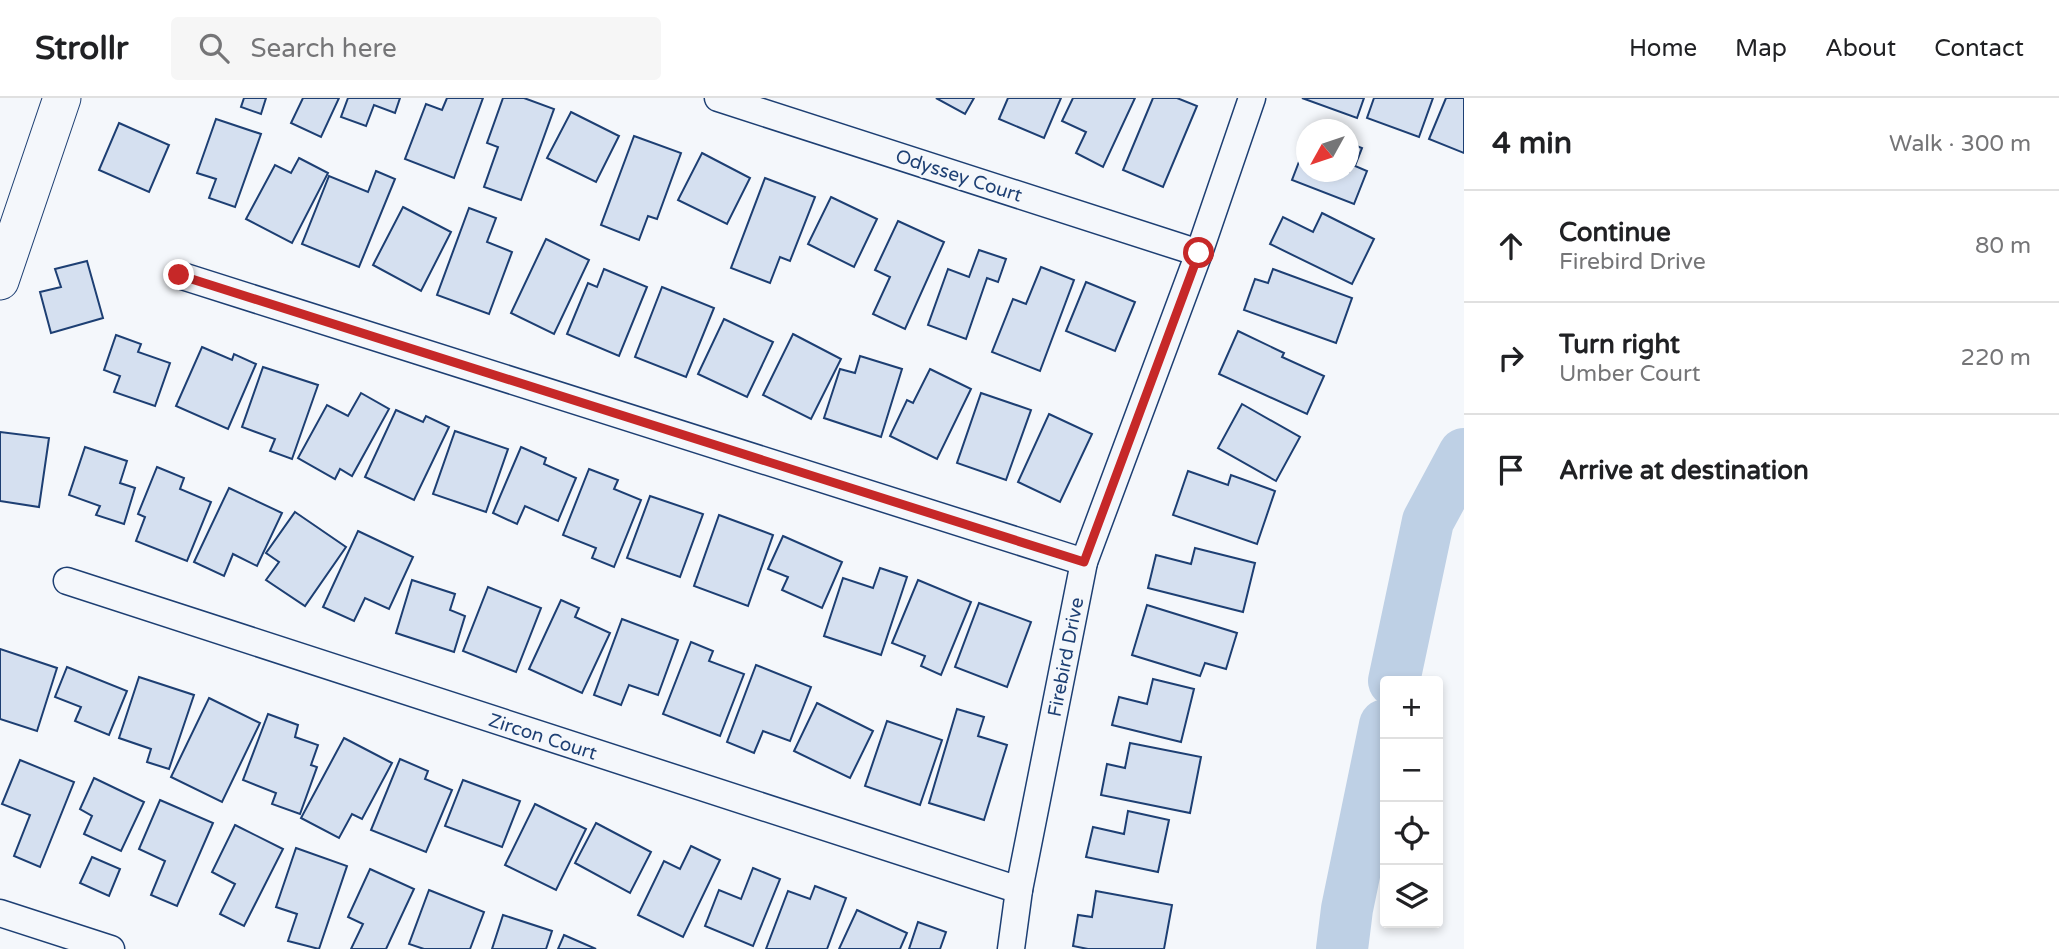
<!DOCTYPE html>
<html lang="en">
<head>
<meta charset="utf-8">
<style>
  :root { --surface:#fff; --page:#f6f6f6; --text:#202124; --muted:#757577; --line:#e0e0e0 }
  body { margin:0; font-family:"Varela Round",sans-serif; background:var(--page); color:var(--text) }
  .controls { position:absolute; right:21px; bottom:21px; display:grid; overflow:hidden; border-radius:7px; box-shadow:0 4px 10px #0003 }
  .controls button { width:63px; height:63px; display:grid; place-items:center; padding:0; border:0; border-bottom:2px solid var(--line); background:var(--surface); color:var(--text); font:35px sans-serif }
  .compass { position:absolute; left:1296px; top:21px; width:63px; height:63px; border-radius:50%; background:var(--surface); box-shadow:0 4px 10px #0003; rotate:230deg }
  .stop { position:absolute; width:21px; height:21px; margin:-16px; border:5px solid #c62828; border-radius:50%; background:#fff }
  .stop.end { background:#c62828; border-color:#fff; box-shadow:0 2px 7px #0008 }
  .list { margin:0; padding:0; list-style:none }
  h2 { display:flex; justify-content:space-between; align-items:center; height:91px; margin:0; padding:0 28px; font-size:30px }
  h2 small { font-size:23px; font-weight:400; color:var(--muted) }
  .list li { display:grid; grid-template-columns:46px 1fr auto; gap:21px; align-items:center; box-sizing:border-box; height:112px; padding:0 28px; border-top:2px solid var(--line) }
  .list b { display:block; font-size:26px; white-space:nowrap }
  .list p { margin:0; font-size:23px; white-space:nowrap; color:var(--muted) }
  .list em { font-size:23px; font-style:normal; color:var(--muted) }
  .icon { flex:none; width:38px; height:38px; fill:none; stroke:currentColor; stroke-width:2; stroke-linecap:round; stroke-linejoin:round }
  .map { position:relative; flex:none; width:1464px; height:851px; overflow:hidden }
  header { display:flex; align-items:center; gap:42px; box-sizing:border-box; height:98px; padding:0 35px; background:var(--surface); border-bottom:2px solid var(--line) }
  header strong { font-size:33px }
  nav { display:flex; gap:38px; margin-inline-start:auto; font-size:24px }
  .search { width:490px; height:63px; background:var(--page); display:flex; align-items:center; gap:18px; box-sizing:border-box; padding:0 24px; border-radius:7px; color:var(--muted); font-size:26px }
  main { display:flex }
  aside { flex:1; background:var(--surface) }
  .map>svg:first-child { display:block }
</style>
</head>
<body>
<header>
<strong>Strollr</strong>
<div class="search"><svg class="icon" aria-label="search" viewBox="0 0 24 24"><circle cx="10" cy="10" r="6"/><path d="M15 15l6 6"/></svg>Search here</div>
<nav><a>Home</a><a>Map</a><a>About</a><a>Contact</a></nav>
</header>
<main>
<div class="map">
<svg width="1464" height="851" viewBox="0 0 1464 851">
  <rect width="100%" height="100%" fill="#f4f7fb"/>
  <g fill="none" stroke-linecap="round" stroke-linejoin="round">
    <!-- river -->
    <g stroke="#bed0e5" stroke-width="52">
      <path d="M1394 583 1428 423 1464 356"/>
      <path d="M1342 851 1347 811 1385 627"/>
    </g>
  </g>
  <!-- building -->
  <g fill="#d5e0f0" stroke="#1d3f73" stroke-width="2">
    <path d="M244 0H266L261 16 241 9Z"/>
    <path d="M303 0H339L321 39 291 25Z"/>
    <path d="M348 0H400L395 15 374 7 366 28 341 19Z"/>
    <path d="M447 0H483L454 80 405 61 426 6 442 12Z"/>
    <path d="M503 0H524L554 11 521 102 484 89 498 49 487 45Z"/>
    <path d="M936 0H974L965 16Z"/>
    <path d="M1008 0H1061L1044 40 999 21Z"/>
    <path d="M1073 0H1135L1103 69 1076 55 1086 34 1062 23Z"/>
    <path d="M1153 0H1177L1197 8 1163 89 1123 72Z"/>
    <path d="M1302 0H1364L1357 20Z"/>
    <path d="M1374 0H1433L1419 39 1367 20Z"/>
    <path d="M1446 0H1464V55L1429 41Z"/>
    <path d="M571 14 619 38 596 84 547 60Z"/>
    <path d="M216 21 261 36 235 109 209 100 216 81 197 75Z"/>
    <path d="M119 25 169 47 149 94 99 72Z"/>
    <path d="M634 38 681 55 657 121 648 118 639 142 601 127Z"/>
    <path d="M1307 43V74H1349V45L1362 50 1355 68 1367 73 1354 106 1292 82Z"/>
    <path d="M702 55 750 80 727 126 678 102Z"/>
    <path d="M299 60 328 75 292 145 246 121 275 67 291 75Z"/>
    <path d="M376 73 395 81 359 169 302 146 329 78 368 94Z"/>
    <path d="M765 80 815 99 790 163 780 159 770 185 731 170Z"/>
    <path d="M831 99 877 121 854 169 808 146Z"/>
    <path d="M403 109 451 134 421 193 373 167Z"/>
    <path d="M469 110 496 120 487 144 512 154 489 216 437 197Z"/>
    <path d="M1322 115 1374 141 1352 186 1270 146 1283 119 1313 134Z"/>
    <path d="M898 123 944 144 905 231 873 216 890 179 875 172Z"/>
    <path d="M546 141 589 162 554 236 511 215Z"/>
    <path d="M979 152 1006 161 998 184 987 180 966 241 928 227 948 171 969 179Z"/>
    <path d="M87 163 103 220 51 235 40 194 61 189 55 171Z"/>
    <path d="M1041 169 1074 182 1040 273 992 254 1013 201 1026 206Z"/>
    <path d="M604 171 647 189 619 258 567 236 588 185 597 189Z"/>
    <path d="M1273 171 1352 200 1336 245 1244 212 1255 181 1268 185Z"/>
    <path d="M1086 184 1135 204 1115 253 1066 233Z"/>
    <path d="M662 189 714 210 686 279 635 259Z"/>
    <path d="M724 221 773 244 747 299 698 276Z"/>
    <path d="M1238 233 1284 255 1282 259 1324 278 1307 316 1219 276Z"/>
    <path d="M793 236 841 261 811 321 763 297Z"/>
    <path d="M116 237 141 246 138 254 170 265 155 308 114 294 120 278 104 272Z"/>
    <path d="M202 249 232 262 234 256 256 266 228 331 176 308Z"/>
    <path d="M860 258 902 271 881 339 824 320 840 271 855 275Z"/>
    <path d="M263 269 318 287 292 361 270 353 275 341 242 329Z"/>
    <path d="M930 271 971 291 937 361 890 338 907 302 913 305Z"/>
    <path d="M361 295 389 311 352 378 340 371 335 381 298 360 327 307 348 318Z"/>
    <path d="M981 295 1031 312 1006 382 957 365Z"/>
    <path d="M1242 306 1300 339 1276 383 1218 350Z"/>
    <path d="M396 312 423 324 426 318 449 329 414 402 365 379Z"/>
    <path d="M1049 316 1092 336 1060 404 1018 384Z"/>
    <path d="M455 333 508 351 486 414 433 396Z"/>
    <path d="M0 334 49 340 39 409 0 403Z"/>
    <path d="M85 349 127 363 120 385 135 390 124 426 96 417 100 408 69 397Z"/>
    <path d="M521 349 546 360 544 366 576 380 558 423 525 408 517 426 493 415Z"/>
    <path d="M157 369 184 380 180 391 211 404 187 463 136 443 145 419 138 416Z"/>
    <path d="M589 371 618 382 614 391 641 402 614 469 592 460 596 450 563 437Z"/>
    <path d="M1188 373 1228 387 1231 377 1275 393 1257 446 1173 417Z"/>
    <path d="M229 390 282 415 257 468 233 456 224 478 194 464Z"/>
    <path d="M650 398 703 416 680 479 627 460Z"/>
    <path d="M295 414 346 449 305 508 266 482 279 464 266 455Z"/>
    <path d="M719 417 773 437 748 508 694 488Z"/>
    <path d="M358 433 413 459 389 511 365 500 354 523 323 509Z"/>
    <path d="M783 438 842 464 822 510 782 492 788 479 768 471Z"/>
    <path d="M1195 450 1255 465 1243 514 1148 490 1156 457 1191 466Z"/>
    <path d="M880 470 907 479 881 557 824 538 843 480 873 490Z"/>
    <path d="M412 482 455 496 450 512 465 518 454 554 396 535Z"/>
    <path d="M918 482 971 504 941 577 921 568 925 558 892 545Z"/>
    <path d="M488 489 541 510 516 574 463 553Z"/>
    <path d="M561 502 579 510 575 519 610 535 582 595 529 571Z"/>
    <path d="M979 505 1031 524 1007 589 955 569Z"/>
    <path d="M1147 507 1237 535 1226 571 1205 565 1200 578 1132 557Z"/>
    <path d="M622 521 678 542 658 597 629 587 621 607 594 597Z"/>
    <path d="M691 544 713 553 709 563 744 576 720 638 663 616Z"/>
    <path d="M0 551 57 570 37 633 0 621Z"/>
    <path d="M756 567 811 589 790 643 763 633 754 655 727 644Z"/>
    <path d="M67 569 127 593 109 637 75 623 81 609 55 599Z"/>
    <path d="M139 579 194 597 169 671 147 664 151 651 119 640Z"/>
    <path d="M1153 581 1194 591 1181 644 1112 627 1119 599 1147 606Z"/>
    <path d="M209 600 260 625 222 704 171 679Z"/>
    <path d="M817 605 873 633 850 680 794 653Z"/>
    <path d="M957 611 984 619 978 638 1007 647 984 722 929 705Z"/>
    <path d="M268 616 298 627 295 639 318 647 311 667 317 669 300 716 272 706 276 695 243 682Z"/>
    <path d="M887 623 942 642 920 707 865 688Z"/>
    <path d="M344 640 392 665 362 721 352 716 339 740 301 720Z"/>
    <path d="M1130 645 1201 659 1190 715 1101 697 1107 666 1125 670Z"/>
    <path d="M400 661 428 673 425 681 452 692 426 754 371 732Z"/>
    <path d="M20 662 74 684 40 769 14 758 30 717 2 706Z"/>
    <path d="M94 680 144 704 121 753 84 736 92 718 80 711Z"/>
    <path d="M463 682 520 703 502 749 445 728Z"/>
    <path d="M160 702 213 725 177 808 151 797 165 763 139 751Z"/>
    <path d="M535 706 586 731 556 792 505 767Z"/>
    <path d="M1128 713 1169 722 1158 774 1086 759 1093 729 1124 736Z"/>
    <path d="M596 725 651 754 630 795 575 765Z"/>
    <path d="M235 727 283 751 244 828 220 816 235 786 212 774Z"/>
    <path d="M691 748 720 762 683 839 638 817 664 763 680 771Z"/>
    <path d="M296 750 347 768 319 851 288 843 297 816 276 809Z"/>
    <path d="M92 759 120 771 109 798 80 785Z"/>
    <path d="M753 770 780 781 753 848 705 828 719 792 741 801Z"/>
    <path d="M370 771 414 791 386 851H351L363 826 348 819Z"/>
    <path d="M815 788 846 800 827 851H766L788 793 810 801Z"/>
    <path d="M429 792 484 814 470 851H424L409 846Z"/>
    <path d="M1096 793 1172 807 1164 851H1088L1073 848 1078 817 1092 819Z"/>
    <path d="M857 812 907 835 900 851H839Z"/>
    <path d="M503 817 552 833 546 851H492Z"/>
    <path d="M918 824 946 834 940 851H909Z"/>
    <path d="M564 837 596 851H558Z"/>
  </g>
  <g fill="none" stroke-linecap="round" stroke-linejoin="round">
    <defs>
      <g id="street">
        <path d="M718 0 1199 155"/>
        <path d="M179 177 1084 464"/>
        <path d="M67 483 1019 792"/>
        <path d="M0 815 111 851"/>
        <path d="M1011 851 1019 792 1084 464 1199 155 1252 0"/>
      </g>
      <path id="secondary" d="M0 183 62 0"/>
    </defs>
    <!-- street casing -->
    <use href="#street" stroke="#1d3f73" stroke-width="29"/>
    <!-- secondary casing -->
    <use href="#secondary" stroke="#1d3f73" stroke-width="39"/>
    <!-- street -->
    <use href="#street" stroke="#f4f7fb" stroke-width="26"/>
    <!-- secondary -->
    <use href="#secondary" stroke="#f4f7fb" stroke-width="37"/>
  </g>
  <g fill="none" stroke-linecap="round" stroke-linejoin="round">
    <!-- route -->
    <path stroke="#c62828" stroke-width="9" d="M179 177 1084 464 1199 155"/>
  </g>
  <g text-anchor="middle" stroke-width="5" stroke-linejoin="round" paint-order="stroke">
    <!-- street labels -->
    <g font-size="19" fill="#1d3f73" stroke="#f4f7fb">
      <text transform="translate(959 77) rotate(18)" y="7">Odyssey Court</text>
      <text transform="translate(1065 559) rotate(-79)" y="7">Firebird Drive</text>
      <text transform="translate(543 638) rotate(18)" y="7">Zircon Court</text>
    </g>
  </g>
</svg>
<div class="controls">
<button>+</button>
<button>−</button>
<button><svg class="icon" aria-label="locate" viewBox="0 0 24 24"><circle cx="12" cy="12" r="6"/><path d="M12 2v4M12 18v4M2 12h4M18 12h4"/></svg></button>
<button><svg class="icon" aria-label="layers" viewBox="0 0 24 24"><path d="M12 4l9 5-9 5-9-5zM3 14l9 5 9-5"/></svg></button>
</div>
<svg class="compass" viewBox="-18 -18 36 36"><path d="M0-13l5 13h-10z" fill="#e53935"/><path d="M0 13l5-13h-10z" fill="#757577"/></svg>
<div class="stop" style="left:1199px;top:155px"></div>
<div class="stop end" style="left:179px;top:177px"></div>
</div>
<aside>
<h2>4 min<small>Walk · 300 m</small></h2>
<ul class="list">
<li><svg class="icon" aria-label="ahead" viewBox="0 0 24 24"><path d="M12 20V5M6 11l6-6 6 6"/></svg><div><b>Continue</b><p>Firebird Drive</p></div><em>80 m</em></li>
<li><svg class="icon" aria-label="right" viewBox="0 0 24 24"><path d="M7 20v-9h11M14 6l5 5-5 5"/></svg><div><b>Turn right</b><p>Umber Court</p></div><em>220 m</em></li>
<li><svg class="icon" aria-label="arrive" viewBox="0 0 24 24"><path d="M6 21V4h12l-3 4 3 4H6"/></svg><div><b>Arrive at destination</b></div></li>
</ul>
</aside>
</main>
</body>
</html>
